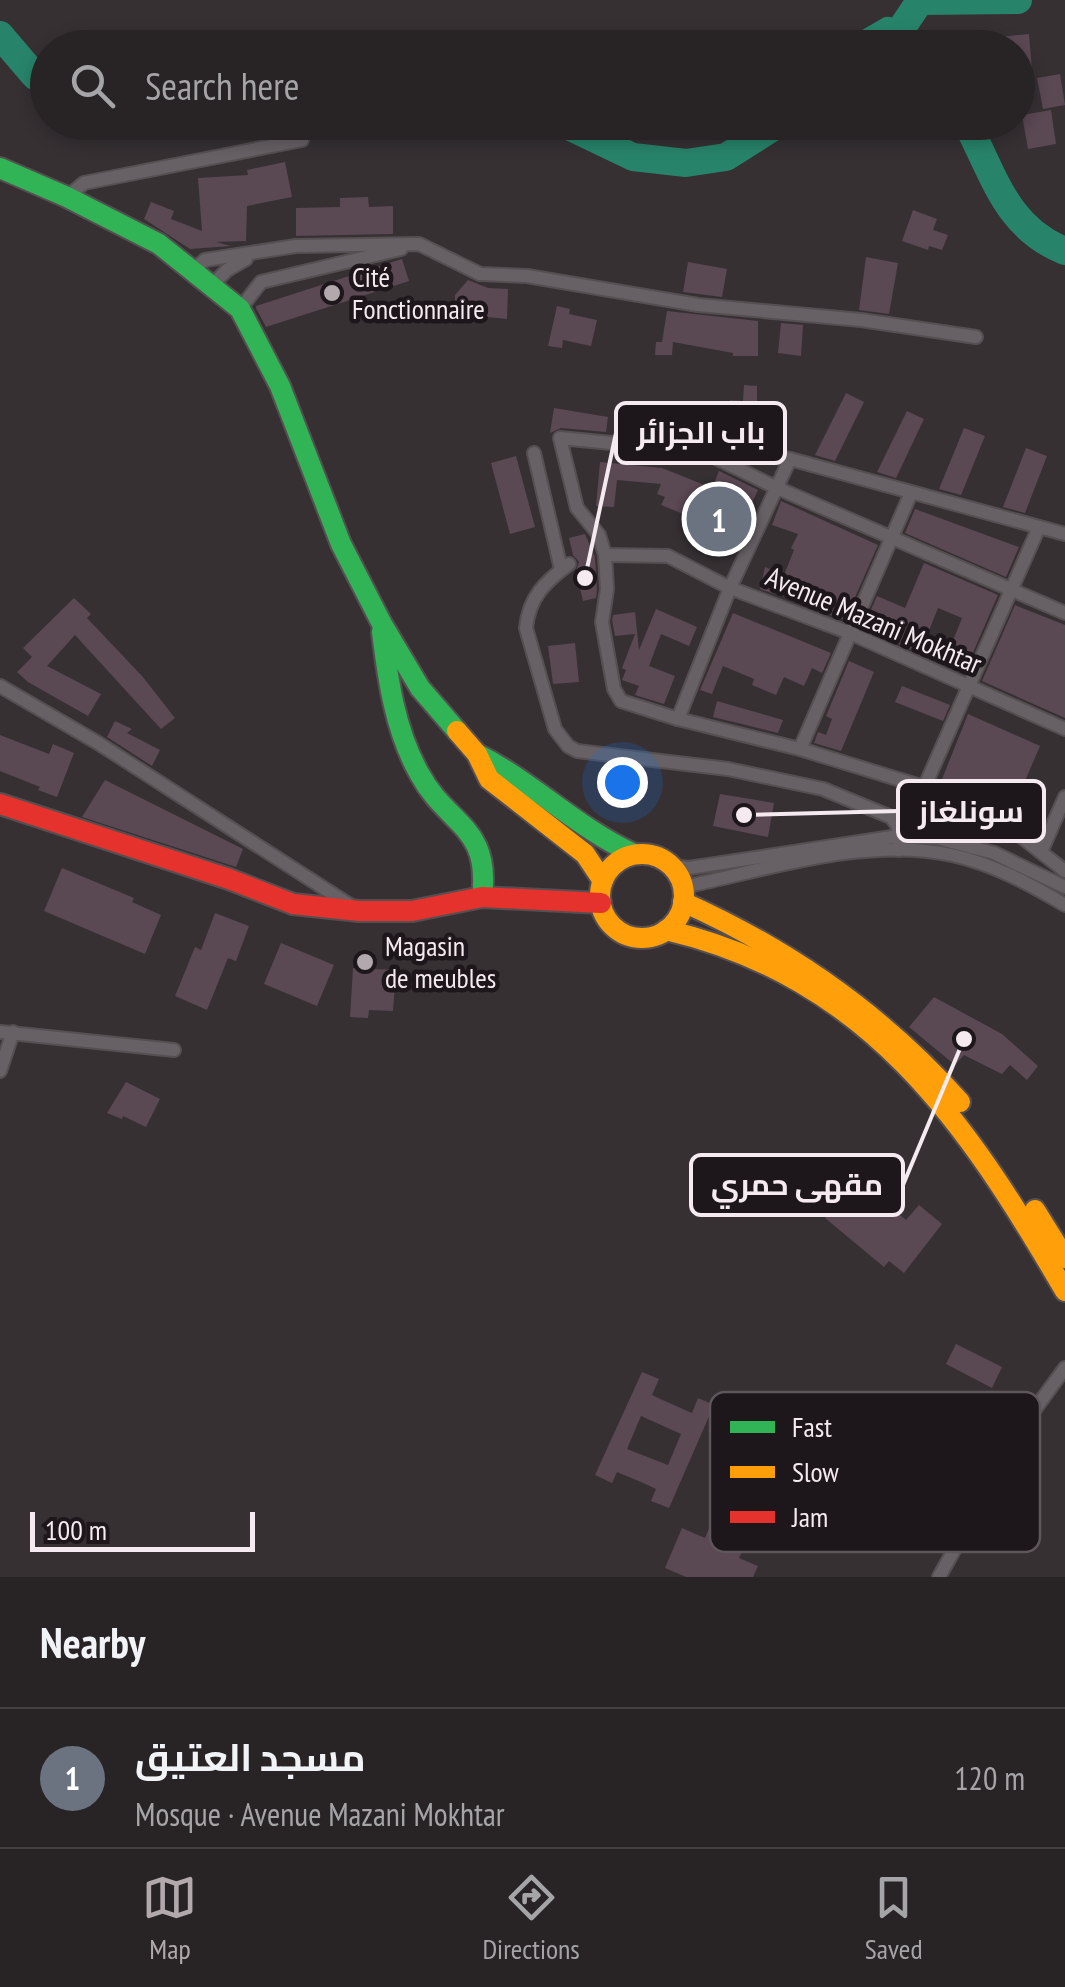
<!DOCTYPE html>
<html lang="en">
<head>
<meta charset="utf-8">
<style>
  :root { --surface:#282426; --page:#343032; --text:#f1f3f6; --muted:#a5a4a7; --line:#444143; --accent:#b2a9ad }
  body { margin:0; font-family:"PT Sans Narrow",Cairo,sans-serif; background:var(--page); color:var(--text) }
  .scale { position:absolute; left:30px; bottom:25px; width:225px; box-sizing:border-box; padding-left:10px; border:5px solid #f4eaef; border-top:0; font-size:28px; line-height:35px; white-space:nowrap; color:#f4eaef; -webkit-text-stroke:8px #1d161a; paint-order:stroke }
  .you { position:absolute; left:622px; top:782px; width:35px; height:35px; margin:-25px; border:8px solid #fff; border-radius:50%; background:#1a73e8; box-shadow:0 0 0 15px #1a73e833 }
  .badge { display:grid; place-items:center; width:65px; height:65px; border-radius:50%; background:var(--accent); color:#fff; font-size:32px; font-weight:700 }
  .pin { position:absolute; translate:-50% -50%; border:5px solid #fff; box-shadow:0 2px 10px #0006 }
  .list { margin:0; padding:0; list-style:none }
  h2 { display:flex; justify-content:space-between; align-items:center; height:130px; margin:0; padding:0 40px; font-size:42px }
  h2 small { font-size:32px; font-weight:400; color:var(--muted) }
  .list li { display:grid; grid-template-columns:65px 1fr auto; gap:30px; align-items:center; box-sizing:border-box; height:140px; padding:0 40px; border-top:2px solid var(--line) }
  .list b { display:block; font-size:38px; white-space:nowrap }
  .list p { margin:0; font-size:32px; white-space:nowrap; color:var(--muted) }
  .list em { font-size:32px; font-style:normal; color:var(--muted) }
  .icon { flex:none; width:55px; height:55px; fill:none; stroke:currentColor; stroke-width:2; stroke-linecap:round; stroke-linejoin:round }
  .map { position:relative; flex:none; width:1065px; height:1577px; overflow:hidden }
  .search { position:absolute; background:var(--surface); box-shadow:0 5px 15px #0003; left:30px; right:30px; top:30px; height:110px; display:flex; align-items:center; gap:25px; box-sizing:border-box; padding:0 35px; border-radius:55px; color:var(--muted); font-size:38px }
  .sheet { height:270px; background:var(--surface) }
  nav { display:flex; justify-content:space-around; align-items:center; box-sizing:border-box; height:140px; border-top:2px solid var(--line); background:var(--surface); font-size:28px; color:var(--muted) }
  nav a { display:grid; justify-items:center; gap:5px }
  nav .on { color:var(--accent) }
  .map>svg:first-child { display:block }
</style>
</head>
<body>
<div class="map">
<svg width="1065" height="1577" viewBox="0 0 1065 1577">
  <rect width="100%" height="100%" fill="#363033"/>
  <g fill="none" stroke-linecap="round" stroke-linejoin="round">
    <!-- river -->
    <g stroke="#27846a" stroke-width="28">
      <path d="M0 35 35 76 48 80"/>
      <path d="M897 35 920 1 1018 0"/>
      <path d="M859 48 888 31 918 48"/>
      <path d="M560 122 633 157 686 163 726 157 781 122"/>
      <path d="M966 122C994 174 1005 227 1065 251"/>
    </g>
  </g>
  <!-- building -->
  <g fill="#5a4853" fill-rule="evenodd">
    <path d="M1029 34 1032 69 1018 71V48H980V39Z"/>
    <path d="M1060 74 1065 105 1043 109 1037 78Z"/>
    <path d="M1051 110 1056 144 1028 149 1022 115Z"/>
    <path d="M285 162 292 197 247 206 246 241 216 242 231 246 190 249 144 219 151 202 174 211 171 219 202 231 198 178 248 175 247 170Z"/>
    <path d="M368 197 369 207 393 206V234L296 236V208L340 207V198Z"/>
    <path d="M913 210 937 219 933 230 948 235 942 250 929 246 928 250 902 241Z"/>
    <path d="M866 257 898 263 889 314 859 310Z"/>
    <path d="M402 259 409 281 266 327 256 308V306Z"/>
    <path d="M688 262 727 269 722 297 683 292Z"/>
    <path d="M468 280 488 288 508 289 507 319 477 316V306H455V295Z"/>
    <path d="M557 306 570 309 569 314 597 320 591 346 563 340 562 348 548 346Z"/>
    <path d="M667 311 758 321V356H733V353L673 342 672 355H655L656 342H662Z"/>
    <path d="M781 323 803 325 801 356 778 353Z"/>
    <path d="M744 385 757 386V411L771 412 768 445 724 441V434H728L730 400 743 401Z"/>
    <path d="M846 393 864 402 835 461 815 455Z"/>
    <path d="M554 408 608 417 606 432 561 428 550 433Z"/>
    <path d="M907 411 924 419 896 478 877 472Z"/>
    <path d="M964 428 985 436 961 495 939 489Z"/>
    <path d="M1026 448 1047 456 1025 513 1003 507Z"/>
    <path d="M516 456 535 527 510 534 491 463Z"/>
    <path d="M600 462 662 468 712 488 719 471 758 490 733 541 696 523 698 520 661 505 665 497 657 494 661 484 617 480 614 507 596 506Z"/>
    <path d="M781 501 878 545 845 620 803 605 809 590 787 580 781 596 760 589 765 567 784 575 794 550 791 548 798 534 772 525Z"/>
    <path d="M915 509 1019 547 1006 577 905 533Z"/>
    <path d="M585 534 595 557 597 589 596 598 583 601 576 571 579 562 573 555 569 538Z"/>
    <path d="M924 563 998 595 964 673 897 643 903 628 881 619 875 633 863 628 877 596 905 608ZM938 608 962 618 950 648 926 638Z"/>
    <path d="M74 598 91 614 87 618 142 676 175 718 161 729 75 635 47 666 101 694 88 716 28 682 17 672 32 657 23 648Z"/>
    <path d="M1015 605 1065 625V718L982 681Z"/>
    <path d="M656 609 697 627 689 646 661 634 649 666 675 676 664 704 635 695 639 686 622 680 626 670 622 668 635 634 615 636 612 620 613 615 635 612 639 650Z"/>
    <path d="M733 613 831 653 822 673 812 668 804 686 784 677 776 695 752 685 754 679 723 666 712 694 700 690Z"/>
    <path d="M575 643 579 682 553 684 548 646Z"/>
    <path d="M849 661 874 672 841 751 814 743 818 732 826 735 832 719 826 716Z"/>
    <path d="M902 686 950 705 943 721 895 702Z"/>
    <path d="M717 701 783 720 778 733 713 717Z"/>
    <path d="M968 714 1040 746 1025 781 1040 787 1027 818 986 800 988 795 942 779Z"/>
    <path d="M115 721 132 729 127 733 160 750 152 766 107 737Z"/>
    <path d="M0 735 49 754 53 744 74 753 57 797 38 790 40 787 0 771Z"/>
    <path d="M105 780 243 849 236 867 82 817Z"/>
    <path d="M720 794 774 803 768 837 713 826Z"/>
    <path d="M62 868 134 898 132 902 161 915 145 954 44 911Z"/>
    <path d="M215 913 249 926 236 961 228 958 207 1010 175 996 195 947 201 950Z"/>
    <path d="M281 943 334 965 317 1006 264 984Z"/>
    <path d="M353 968 396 970 393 1011 369 1010 368 1018 350 1017Z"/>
    <path d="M934 997 1002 1034 1038 1066 1027 1080 1010 1065 1002 1074 964 1055 955 1065 909 1027Z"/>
    <path d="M126 1082 160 1099 146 1127 123 1116 122 1119 107 1113Z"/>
    <path d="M850 1188 860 1196 867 1188 906 1220 919 1205 942 1224 904 1273 889 1261 884 1267 825 1218Z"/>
    <path d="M956 1344 1002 1367 992 1388 946 1364Z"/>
    <path d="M642 1372 659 1379 652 1395 667 1402 692 1413 698 1398 714 1405 669 1508 651 1501 656 1489 641 1482 617 1472 612 1483 595 1475ZM641 1416 681 1434 668 1465 627 1449Z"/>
    <path d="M721 1501 759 1517 739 1558 758 1566 753 1577H686L665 1568 682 1528 705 1538Z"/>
  </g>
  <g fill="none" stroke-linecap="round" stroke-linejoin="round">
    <defs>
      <g id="street">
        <path d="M67 197 84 183 302 140"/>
        <path d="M194 269 205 260 296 246 419 244 480 274 527 276 698 305 861 320 976 337"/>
        <path d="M213 284 227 270 246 259"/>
        <path d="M240 309 261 282 401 249"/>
        <path d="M534 453 561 569"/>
        <path d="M706 453 775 487 1065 613"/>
        <path d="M1065 534 790 459 735 450 704 452 560 438 577 508 599 535 605 555 607 589 602 622 614 689 621 701 678 719 800 749 953 796 996 817 1065 871"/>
        <path d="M605 555 668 556 730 588 850 633 1065 729"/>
        <path d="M569 564C545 582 529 597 526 628L555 729 568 746 577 751 728 769 823 789 891 817 898 826 899 850"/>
        <path d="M0 686 98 743 353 907"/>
        <path d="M678 719 730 588 790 459"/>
        <path d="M800 749 911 493"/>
        <path d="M924 788 1039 527"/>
        <path d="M1041 852 1065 797"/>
        <path d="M672 866 689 868 892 837 937 838 994 853 1065 887"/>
        <path d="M684 893 693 885C775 867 868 837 952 855 993 864 1030 884 1065 905"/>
        <path d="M0 1032 174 1050"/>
        <path d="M0 1071 13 1032"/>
        <path d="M939 1577 1027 1420 1065 1368"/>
      </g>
      <g id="fast">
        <path d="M0 168 67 197 159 244 240 309 280 386 341 544 382 624 420 688 457 731"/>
        <path d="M382 632C388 680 395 730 419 773 447 826 491 825 482 897"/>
        <path d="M477 754C533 782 577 828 634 854"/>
      </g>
      <g id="slow">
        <path d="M457 731 477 754 489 779 585 854 603 881"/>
        <circle cx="642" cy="896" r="42"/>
        <path d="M683 902C790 950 882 1014 960 1102"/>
        <path d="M666 930C870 978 966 1121 1065 1291"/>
        <path d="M1035 1210 1065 1258"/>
      </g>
      <path id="jam" d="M0 804 229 879 293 904 359 911H412L482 897 601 903"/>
    </defs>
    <!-- street casing -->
    <use href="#street" stroke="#554f52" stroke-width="16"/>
    <!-- fast casing -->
    <use href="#fast" stroke="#554f52" stroke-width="24"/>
    <!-- slow casing -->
    <use href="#slow" stroke="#554f52" stroke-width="24"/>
    <!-- jam casing -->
    <use href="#jam" stroke="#554f52" stroke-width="24"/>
    <!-- street -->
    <use href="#street" stroke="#676165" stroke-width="12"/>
    <!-- fast -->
    <use href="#fast" stroke="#30b455" stroke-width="20"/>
    <!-- slow -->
    <use href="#slow" stroke="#ff9f0a" stroke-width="20"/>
    <!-- jam -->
    <use href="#jam" stroke="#e5322d" stroke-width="20"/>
  </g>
  <!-- markers -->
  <g fill="#b2a9ad" stroke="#1d161a" stroke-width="4">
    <circle cx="332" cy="293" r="10"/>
    <circle cx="365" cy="962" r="10"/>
  </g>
  <g text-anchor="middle" stroke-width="9" stroke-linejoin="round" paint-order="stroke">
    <!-- poi labels -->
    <g font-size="28" fill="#f4eaef" stroke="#1d161a" text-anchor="start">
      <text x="352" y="287">Cité<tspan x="352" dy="32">Fonctionnaire</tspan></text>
      <text x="385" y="956">Magasin<tspan x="385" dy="32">de meubles</tspan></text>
    </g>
    <!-- street labels -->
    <g font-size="28" fill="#f4eaef" stroke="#1d161a">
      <text transform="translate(874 620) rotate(23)" y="10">Avenue Mazani Mokhtar</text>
    </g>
  </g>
  <!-- legend -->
  <rect x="710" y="1392" width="330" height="160" rx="15" fill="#1d161a" stroke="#5e565a" stroke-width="2.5"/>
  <rect x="730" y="1421" width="45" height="12" fill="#30b455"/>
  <rect x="730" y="1466" width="45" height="12" fill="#ff9f0a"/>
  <rect x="730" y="1511" width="45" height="12" fill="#e5322d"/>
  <g font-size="28" fill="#f4eaef">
    <text x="792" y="1437">Fast</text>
    <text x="792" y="1482">Slow</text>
    <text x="792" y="1527">Jam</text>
  </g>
  <!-- callouts -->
  <path fill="none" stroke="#f4eaef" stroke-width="4" d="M585 578L616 433M744 815L898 811M964 1039L903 1185"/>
  <g fill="#f4eaef" stroke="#1d161a" stroke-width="4">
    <circle cx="585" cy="578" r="10"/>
    <circle cx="744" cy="815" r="10"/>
    <circle cx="964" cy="1039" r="10"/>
  </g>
  <g fill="#1d161a" stroke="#f4eaef" stroke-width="4">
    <rect x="616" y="403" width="169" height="60" rx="10"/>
    <rect x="898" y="781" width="146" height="60" rx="10"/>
    <rect x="691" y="1155" width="212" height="60" rx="10"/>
  </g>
  <g font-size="30" text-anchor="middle" font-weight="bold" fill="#f4eaef">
    <text x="701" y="443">باب الجزائر</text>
    <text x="971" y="822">سونلغاز</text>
    <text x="797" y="1195">مقهى حمري</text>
  </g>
</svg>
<div class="scale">100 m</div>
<div class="you"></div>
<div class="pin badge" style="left:719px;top:519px;background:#6b7280">1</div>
<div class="search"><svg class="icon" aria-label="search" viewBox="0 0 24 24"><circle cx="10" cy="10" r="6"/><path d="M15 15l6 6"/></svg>Search here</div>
</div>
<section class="sheet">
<h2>Nearby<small></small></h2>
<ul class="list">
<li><span class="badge" style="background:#6b7280">1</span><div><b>مسجد العتيق</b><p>Mosque · Avenue Mazani Mokhtar</p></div><em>120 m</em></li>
</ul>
</section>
<nav>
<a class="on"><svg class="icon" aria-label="map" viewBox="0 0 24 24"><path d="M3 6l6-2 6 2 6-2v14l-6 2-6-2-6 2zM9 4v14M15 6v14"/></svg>Map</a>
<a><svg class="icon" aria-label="directions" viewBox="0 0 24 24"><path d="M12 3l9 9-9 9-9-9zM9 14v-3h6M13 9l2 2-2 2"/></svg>Directions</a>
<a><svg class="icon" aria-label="saved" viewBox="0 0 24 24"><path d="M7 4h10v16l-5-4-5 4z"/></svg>Saved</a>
</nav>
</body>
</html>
